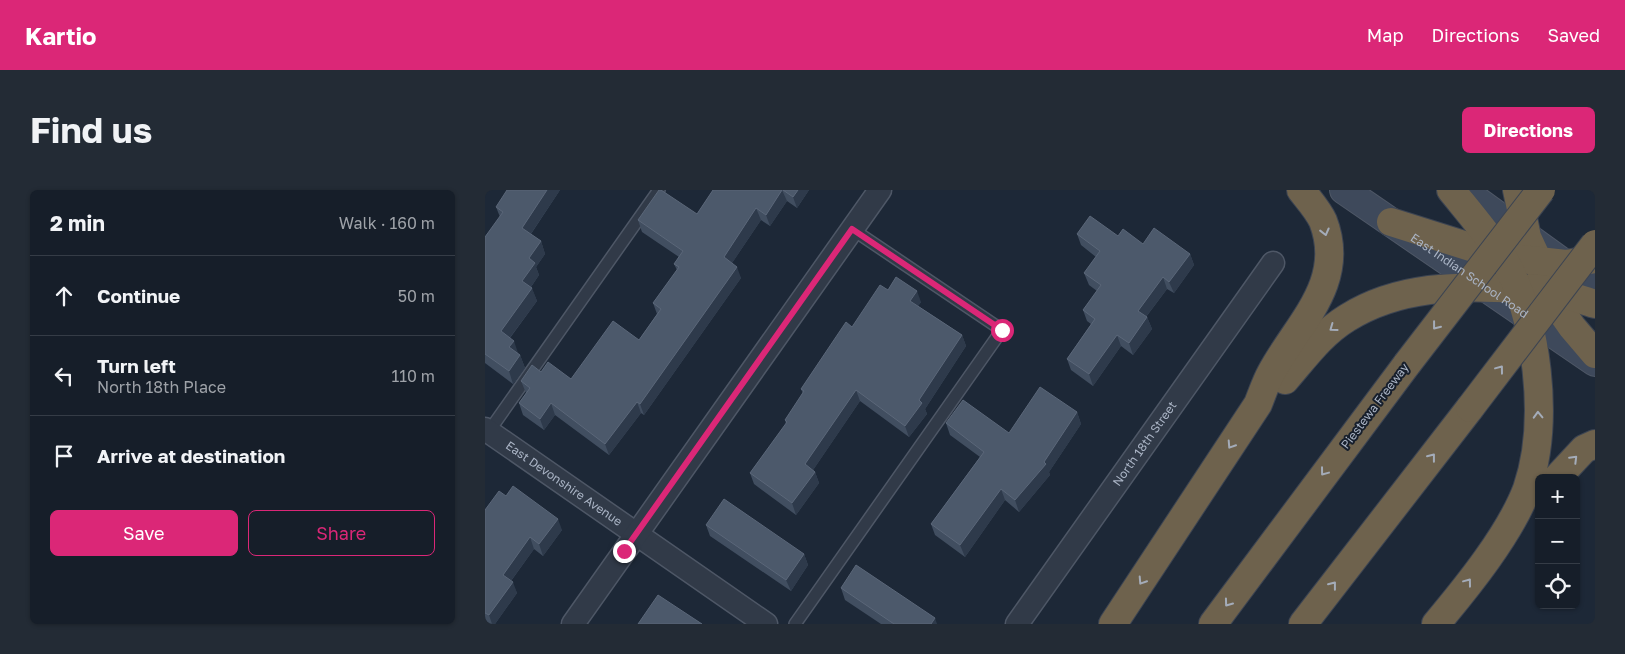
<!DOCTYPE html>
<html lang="en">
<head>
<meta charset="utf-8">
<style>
  :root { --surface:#161e29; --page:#232b35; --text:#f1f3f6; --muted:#9ea2a8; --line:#353c46; --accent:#db2777 }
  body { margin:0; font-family:"Golos Text",sans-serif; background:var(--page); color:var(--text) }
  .controls { position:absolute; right:15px; bottom:15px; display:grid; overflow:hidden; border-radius:8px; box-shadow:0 1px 4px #0004 }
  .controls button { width:45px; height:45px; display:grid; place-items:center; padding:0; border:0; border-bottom:1px solid var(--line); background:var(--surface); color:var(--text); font:25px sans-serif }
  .stop { position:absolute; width:15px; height:15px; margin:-11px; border:4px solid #db2777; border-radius:50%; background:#fff }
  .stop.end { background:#db2777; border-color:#fff; box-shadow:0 1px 5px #0008 }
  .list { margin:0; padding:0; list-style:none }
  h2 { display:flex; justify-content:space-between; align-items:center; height:65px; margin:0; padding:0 20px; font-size:21px }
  h2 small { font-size:16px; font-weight:400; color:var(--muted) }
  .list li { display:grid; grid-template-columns:32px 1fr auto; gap:15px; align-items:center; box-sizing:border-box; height:80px; padding:0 20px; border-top:1px solid var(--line) }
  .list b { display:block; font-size:19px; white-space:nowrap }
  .list p { margin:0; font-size:16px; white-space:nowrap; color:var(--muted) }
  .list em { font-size:16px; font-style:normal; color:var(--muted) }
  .actions { display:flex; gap:10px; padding:15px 20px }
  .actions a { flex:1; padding:11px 0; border:1px solid var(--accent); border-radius:8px; text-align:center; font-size:18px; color:var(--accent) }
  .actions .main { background:var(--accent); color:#fff }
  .icon { flex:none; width:28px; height:28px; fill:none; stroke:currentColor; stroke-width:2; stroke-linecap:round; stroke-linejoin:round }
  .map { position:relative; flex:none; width:1110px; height:434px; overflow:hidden; border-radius:8px }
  header { display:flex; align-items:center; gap:30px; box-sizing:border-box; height:70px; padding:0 25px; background:var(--accent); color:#fff }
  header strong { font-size:24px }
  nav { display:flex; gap:28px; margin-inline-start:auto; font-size:18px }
  .intro { display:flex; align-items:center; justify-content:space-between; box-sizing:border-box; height:120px; padding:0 30px }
  h1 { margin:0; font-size:35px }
  .button { padding:12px 22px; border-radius:8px; background:var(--accent); color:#fff; font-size:18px; font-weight:700 }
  main { display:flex; gap:30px; padding:0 30px }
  aside { flex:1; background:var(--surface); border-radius:8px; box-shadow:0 1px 4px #0004 }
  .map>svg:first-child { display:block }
</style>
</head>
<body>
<header>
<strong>Kartio</strong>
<nav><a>Map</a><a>Directions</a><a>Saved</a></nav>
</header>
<div class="intro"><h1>Find us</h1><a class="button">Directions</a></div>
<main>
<aside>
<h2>2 min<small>Walk · 160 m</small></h2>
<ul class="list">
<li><svg class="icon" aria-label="ahead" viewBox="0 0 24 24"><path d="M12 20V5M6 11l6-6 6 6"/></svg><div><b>Continue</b></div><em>50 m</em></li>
<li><svg class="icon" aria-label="left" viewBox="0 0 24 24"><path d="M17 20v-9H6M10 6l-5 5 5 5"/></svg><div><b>Turn left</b><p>North 18th Place</p></div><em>110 m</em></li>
<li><svg class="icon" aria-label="arrive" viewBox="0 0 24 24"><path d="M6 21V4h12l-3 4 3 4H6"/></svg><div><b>Arrive at destination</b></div></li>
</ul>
<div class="actions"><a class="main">Save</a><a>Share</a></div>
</aside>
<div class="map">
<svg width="1110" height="434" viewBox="0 0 1110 434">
  <rect width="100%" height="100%" fill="#1d2837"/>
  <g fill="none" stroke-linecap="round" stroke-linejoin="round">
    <defs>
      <g id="lane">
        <path d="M2 244 174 0"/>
        <path d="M310 434 517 140 367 39"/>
      </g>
      <g id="street">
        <path id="s1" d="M0 239 281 434"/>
        <path d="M88 434 395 0"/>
        <path id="s2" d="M532 434 788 73"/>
      </g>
      <g id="secondary">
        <path id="s3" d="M859 0 1110 172"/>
        <path d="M977 0 1110 96"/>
      </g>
      <g id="highway">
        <path d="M1032 0 1042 47 1054 73 1061 100 1087 137 1110 164"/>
        <path d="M906 32 1017 67 1081 74 1110 69"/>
        <path d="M800 190C820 167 836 144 862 128 913 96 974 95 1032 99 1042 99 1052 98 1062 100 1078 103 1094 109 1110 114"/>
        <path d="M1072 288 1099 259 1110 254"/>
        <path d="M628 434 773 214C777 204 781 192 786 183 812 134 862 93 838 31 833 20 823 9 816 0"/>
        <path d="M728 434 922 174"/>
        <path d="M818 434 985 218"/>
        <path d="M951 434C982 397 1025 344 1042 299 1065 232 1053 127 1017 66 1002 43 983 21 966 0"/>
      </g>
    </defs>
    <!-- lane casing -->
    <use href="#lane" stroke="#4e5766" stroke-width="14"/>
    <!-- street casing -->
    <use href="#street" stroke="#4e5766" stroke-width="25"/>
    <!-- secondary casing -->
    <use href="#secondary" stroke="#4e5766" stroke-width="30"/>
    <!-- highway casing -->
    <use href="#highway" stroke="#3c4452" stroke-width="30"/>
    <!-- lane -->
    <use href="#lane" stroke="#313a48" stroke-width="11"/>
    <!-- street -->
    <use href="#street" stroke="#313a48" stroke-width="22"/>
    <!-- secondary -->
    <use href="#secondary" stroke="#3e495b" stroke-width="28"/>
    <!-- highway -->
    <use href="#highway" stroke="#6e624d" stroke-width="28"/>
    <defs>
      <g id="highway-bridge">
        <path d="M922 174 1056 0"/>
        <path d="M985 218 1110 54"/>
      </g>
    </defs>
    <!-- highway-bridge casing -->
    <use href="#highway-bridge" stroke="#3c4452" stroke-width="30" stroke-linecap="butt"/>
    <!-- highway-bridge -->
    <use href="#highway-bridge" stroke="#6e624d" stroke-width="28"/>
  </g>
  <!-- wall -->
  <g fill="#414e60">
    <path d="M75 0 46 44 56 51 60 64 51 77 54 85 46 97 52 111 25 148 33 164 35 165 40 178 28 194 0 173V47L15 27 11 17Z"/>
    <path d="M228 0H324L312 18 302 11 285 36 276 30 247 73 256 88 159 225 156 223 124 265 70 225 59 240 38 225 34 213 41 203 36 191 56 182 86 189 154 150 172 124 168 113 192 80 189 74 194 67 157 42 153 30 212 24Z"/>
    <path d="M592 44 633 46 658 54 705 64 709 75 689 103 682 99 661 127H662L667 139 648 165 636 156 608 196 586 180 582 169 606 134 602 131 598 120 612 101 604 95 599 83 611 67 596 55Z"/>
    <path d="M403 100 436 112 433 116 477 145 481 156 440 219 442 224 424 247 375 211 328 280 330 282 334 293 311 325 269 294 265 283 301 234 300 230 318 204 316 199 367 137Z"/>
    <path d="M592 222 596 234 564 282 565 285 534 322 520 310 480 367 450 345 446 334 495 267 465 245 461 233 524 243Z"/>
    <path d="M21 306 77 340 58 366 49 359 26 391 32 403 10 434H4L0 431V320Z"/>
    <path d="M221 335 319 364 323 375 306 401 225 346Z"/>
    <path d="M356 398 452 434H396L360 410Z"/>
  </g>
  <!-- shaded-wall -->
  <g fill="#2e3a4b">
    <path d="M62 0H75L41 51 37 38Z"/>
    <path d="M297 0 302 11 285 36 281 25Z"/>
    <path d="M313 0H324L312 18 308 7Z"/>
    <path d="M271 18 276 30 243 79 239 67Z"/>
    <path d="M56 51 60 64 51 77 54 85 41 104 37 91 44 68Z"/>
    <path d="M705 64 709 75 689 103 684 92Z"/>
    <path d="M252 77 256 88 159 225 155 214Z"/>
    <path d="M678 87 682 99 657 132 653 121Z"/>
    <path d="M47 98 52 111 20 154 16 141Z"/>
    <path d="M432 101 436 112 429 122 425 111Z"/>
    <path d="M662 127 667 139 648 165 644 153Z"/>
    <path d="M477 145 481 156 440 219 442 224 424 247 420 236 434 210Z"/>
    <path d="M632 145 636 156 608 196 604 184Z"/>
    <path d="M29 151 33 163 29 170 24 157Z"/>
    <path d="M35 165 40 178 28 194 24 181Z"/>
    <path d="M371 200 375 211 324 286 320 274Z"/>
    <path d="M152 212 156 223 124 265 120 254Z"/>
    <path d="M66 213 70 225 59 240 55 229Z"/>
    <path d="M592 222 596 234 564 282 565 285 534 322 530 310 559 272Z"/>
    <path d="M330 282 334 293 311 325 307 313Z"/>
    <path d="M516 299 520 310 480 367 475 355Z"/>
    <path d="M73 329 77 340 58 366 54 354Z"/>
    <path d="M45 347 49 359 22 396 18 385Z"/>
    <path d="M319 364 323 375 306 401 301 390Z"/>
    <path d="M28 392 32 403 10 434H7L4 425Z"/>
    <path d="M450 428 452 434H446Z"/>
  </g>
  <!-- building -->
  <g fill="#4c596b" stroke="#5b6779">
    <path d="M22 0H62L37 38 56 51 44 68 50 73 37 91 47 98 16 141 29 151 24 157 35 165 24 181 0 164V47L18 22 11 17Z"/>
    <path d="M174 0H176L212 24 228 0H297L281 25 271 18 239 67 252 77 155 214 152 212 120 254 66 213 55 229 34 213 45 198 36 191 47 175 56 182 63 172 86 189 128 131 154 150 176 119 168 113 194 77 189 74 198 61 153 30Z"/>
    <path d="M298 0H313L308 7Z"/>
    <path d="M605 26 633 46 638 39 658 54 669 38 705 64 684 92 678 87 653 121 662 127 644 153 632 145 604 184 582 169 610 129 598 120 616 95 599 83 615 61 592 44Z"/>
    <path d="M411 87 432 101 425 111 477 145 434 210 437 213 420 236 371 200 320 274 330 282 307 313 265 283 302 232 300 230 319 201 316 199 361 132 367 137 395 95 403 100Z"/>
    <path d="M555 197 592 222 559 272 561 274 530 310 516 299 475 355 446 334 499 262 461 233 478 210 524 243Z"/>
    <path d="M28 296 73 329 54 354 45 347 18 385 28 392 4 425 0 423V320L14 301 21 306Z"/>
    <path d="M239 309 319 364 301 390 221 335Z"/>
    <path d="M371 375 450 428 446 434H409L356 398Z"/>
    <path d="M173 405 217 434H153Z"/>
  </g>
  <!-- one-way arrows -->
  <defs><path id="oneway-chevron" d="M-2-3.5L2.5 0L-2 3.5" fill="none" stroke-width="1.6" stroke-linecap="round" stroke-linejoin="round" transform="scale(1.25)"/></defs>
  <g stroke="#a4acb9">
    <use href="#oneway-chevron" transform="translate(840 42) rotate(76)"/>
    <use href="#oneway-chevron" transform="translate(951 136) rotate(128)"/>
    <use href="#oneway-chevron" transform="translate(848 138) rotate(144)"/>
    <use href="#oneway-chevron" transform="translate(1015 179) rotate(-53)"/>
    <use href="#oneway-chevron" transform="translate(1053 225) rotate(-92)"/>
    <use href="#oneway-chevron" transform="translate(746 255) rotate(123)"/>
    <use href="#oneway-chevron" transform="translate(947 267) rotate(-52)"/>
    <use href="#oneway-chevron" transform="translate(1089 269) rotate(-45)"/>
    <use href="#oneway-chevron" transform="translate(839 282) rotate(127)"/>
    <use href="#oneway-chevron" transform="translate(657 391) rotate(123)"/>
    <use href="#oneway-chevron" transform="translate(983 392) rotate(-53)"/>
    <use href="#oneway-chevron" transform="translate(848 395) rotate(-52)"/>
    <use href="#oneway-chevron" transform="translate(743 413) rotate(126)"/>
  </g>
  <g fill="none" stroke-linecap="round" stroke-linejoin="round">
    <!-- route -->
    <path stroke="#db2777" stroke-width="6" d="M139 361 367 39 517 140"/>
  </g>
  <g text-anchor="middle" stroke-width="4" stroke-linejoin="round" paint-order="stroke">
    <!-- street labels -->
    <g font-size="12" fill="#aab4c5" stroke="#171f2c">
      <text dy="4" stroke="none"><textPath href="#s3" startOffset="152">East Indian School Road</textPath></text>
      <text transform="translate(890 216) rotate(-53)" y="4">Piestewa Freeway</text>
      <text dy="4" stroke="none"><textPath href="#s2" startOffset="221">North 18th Street</textPath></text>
      <text dy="4" stroke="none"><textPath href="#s1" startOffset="96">East Devonshire Avenue</textPath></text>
    </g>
  </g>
</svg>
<div class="controls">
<button>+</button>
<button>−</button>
<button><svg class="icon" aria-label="locate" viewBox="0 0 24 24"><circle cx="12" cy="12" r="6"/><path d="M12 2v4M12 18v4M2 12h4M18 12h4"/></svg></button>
</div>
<div class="stop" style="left:517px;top:140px"></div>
<div class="stop end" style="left:139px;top:361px"></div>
</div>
</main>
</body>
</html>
